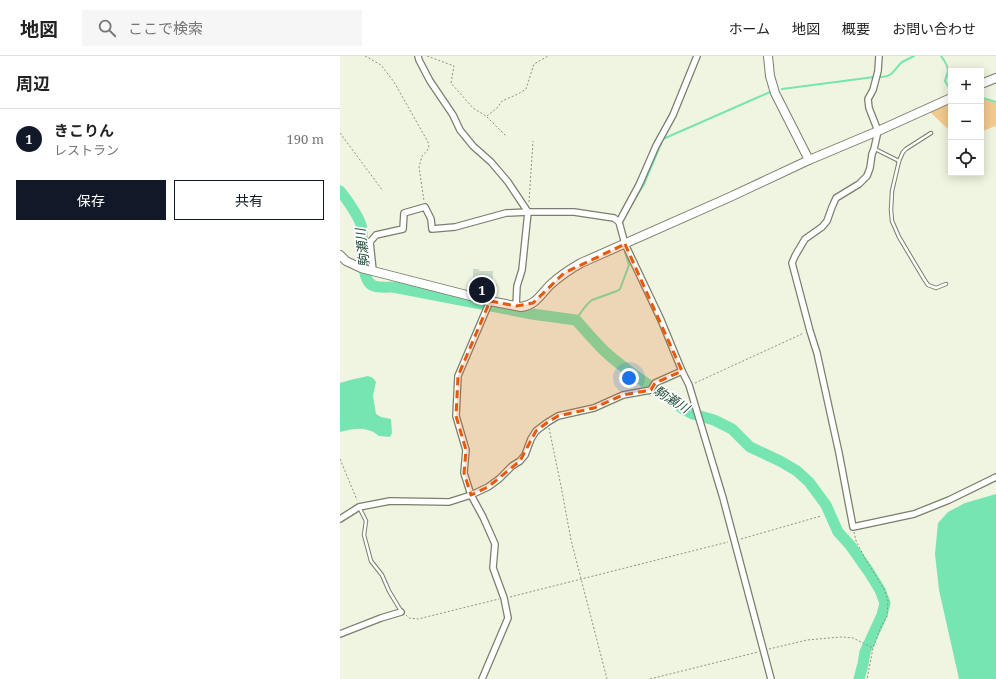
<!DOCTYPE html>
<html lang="ja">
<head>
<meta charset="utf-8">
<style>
  :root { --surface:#fff; --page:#f6f6f6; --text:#222; --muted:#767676; --line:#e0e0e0; --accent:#111827 }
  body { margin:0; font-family:"Noto Serif","Noto Sans JP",serif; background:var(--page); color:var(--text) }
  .controls { position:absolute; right:12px; top:12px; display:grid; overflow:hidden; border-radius:0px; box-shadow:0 2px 10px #0003 }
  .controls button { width:36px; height:36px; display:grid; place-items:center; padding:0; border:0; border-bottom:1px solid var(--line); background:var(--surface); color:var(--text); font:20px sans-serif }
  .you { position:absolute; left:289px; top:322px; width:14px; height:14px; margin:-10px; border:3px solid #fff; border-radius:50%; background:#1a73e8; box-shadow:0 0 0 6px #1a73e833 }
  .badge { display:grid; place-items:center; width:26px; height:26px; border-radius:50%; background:var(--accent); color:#fff; font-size:13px; font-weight:700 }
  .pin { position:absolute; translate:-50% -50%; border:2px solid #fff; box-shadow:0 1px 4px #0006 }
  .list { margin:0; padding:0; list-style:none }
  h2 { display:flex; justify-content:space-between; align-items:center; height:52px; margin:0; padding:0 16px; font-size:17px }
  h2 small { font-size:13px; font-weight:400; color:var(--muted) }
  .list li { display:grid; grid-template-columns:26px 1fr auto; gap:12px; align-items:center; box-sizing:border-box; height:60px; padding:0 16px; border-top:1px solid var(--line) }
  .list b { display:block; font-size:15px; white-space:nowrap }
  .list p { margin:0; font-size:13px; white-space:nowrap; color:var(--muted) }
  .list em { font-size:13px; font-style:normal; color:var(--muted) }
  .actions { display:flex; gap:8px; padding:12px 16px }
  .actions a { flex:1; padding:9px 0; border:1px solid var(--accent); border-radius:0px; text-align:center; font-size:14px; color:var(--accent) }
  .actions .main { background:var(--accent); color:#fff }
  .icon { flex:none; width:22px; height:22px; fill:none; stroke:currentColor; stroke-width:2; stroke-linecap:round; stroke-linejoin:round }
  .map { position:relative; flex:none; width:656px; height:623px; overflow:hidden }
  header { display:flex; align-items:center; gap:24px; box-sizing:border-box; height:56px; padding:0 20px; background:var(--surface); border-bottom:1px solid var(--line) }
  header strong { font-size:19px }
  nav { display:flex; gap:22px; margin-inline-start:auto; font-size:14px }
  .search { width:280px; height:36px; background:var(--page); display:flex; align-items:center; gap:10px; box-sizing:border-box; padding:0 14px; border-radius:0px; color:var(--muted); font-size:15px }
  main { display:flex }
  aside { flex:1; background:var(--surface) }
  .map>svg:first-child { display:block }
</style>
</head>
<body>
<header>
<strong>地図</strong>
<div class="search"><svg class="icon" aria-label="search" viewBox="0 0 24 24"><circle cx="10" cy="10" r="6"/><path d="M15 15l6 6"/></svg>ここで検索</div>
<nav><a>ホーム</a><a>地図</a><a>概要</a><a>お問い合わせ</a></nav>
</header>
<main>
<aside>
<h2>周辺<small></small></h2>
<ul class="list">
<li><span class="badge">1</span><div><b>きこりん</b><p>レストラン</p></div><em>190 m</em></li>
</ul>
<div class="actions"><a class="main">保存</a><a>共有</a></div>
</aside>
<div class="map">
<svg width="656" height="623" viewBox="0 0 656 623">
  <rect width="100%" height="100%" fill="#eff5e0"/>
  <!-- green -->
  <g fill="#f3ca8e">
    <path d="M643 43 656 47V72L655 70 641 76V44Z"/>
    <path d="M611 47V76L590 56Z"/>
  </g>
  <!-- water -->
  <g fill="#77e5b2">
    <path d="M28 320 33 322 36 326 33 340 36 358 41 361 51 363 52 377 50 381 39 380C28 370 14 372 0 376V327L10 324Z"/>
    <path d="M656 438V623H619L599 534 595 498 598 467 608 456 625 447Z"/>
  </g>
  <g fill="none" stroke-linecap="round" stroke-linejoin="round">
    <!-- stream -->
    <g stroke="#77e5b2" stroke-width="2">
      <path d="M601 0C604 4 608 10 608 15 607 19 606 22 605 25L611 35"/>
      <path d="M541 21C553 21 554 13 562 6 566 4 570 2 574 0"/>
      <path d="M442 33 534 21"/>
      <path d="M641 43 643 42 656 46"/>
      <path d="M289 153 304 128 323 83 430 36"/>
      <path d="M236 264C241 256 245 249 252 244L277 235 280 233 289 209 285 196"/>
    </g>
    <!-- river -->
    <path stroke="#77e5b2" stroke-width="11" d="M0 135C6 142 19 161 21 169 25 182 18 225 34 230 40 232 47 231 53 231L192 258 236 264C247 276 257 289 270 300 293 320 319 335 343 353L353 358 374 364 392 373 410 391 440 405 457 415 469 426 486 449 498 476 510 489 529 516 540 534 545 547 542 559 525 596 523 608 519 623"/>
  </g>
  <!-- building -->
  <path fill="#cbd9c8" d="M133 213H139V215H153V227L157 228 156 236 149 235 148 239 135 235 136 228H133Z"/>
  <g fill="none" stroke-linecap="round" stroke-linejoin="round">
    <defs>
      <g id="lane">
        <path d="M591 77 566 93 563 96 559 105 552 135 551 154 552 165 559 181 584 223 588 229 596 232 606 228"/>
        <path d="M535 93 559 105"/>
        <path d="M19 451 26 465 24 479 31 505 42 519 49 535 61 555"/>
      </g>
      <g id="street">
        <path d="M78 0 79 4 90 25 113 59 120 74 133 90 151 106 168 126 188 156 182 214 177 230 176 250"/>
        <path d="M539 0 538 15 533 34 528 43 529 52 538 75 534 93 532 98 530 112 527 120 519 128 496 142 492 151 487 165 482 171 465 183 455 200 452 207 470 275 477 297 499 397 513 471 574 458 609 444 656 421"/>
        <path d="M279 166 299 129 316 90 333 59 357 0"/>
        <path d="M33 214 30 186 36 179 63 173 64 157 85 151 91 163 92 173 115 171 166 157 188 156H234L274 162 279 166 285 188 321 264 342 315 349 329 383 442 431 623"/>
        <path d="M0 463 19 451 50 445 109 446 131 439 148 431 159 423 172 410 180 405 185 399 191 383 196 375 208 366 218 360 254 352 283 339 311 334 315 327 342 315"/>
        <path d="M0 578 41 562 61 556"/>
        <path d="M142 623 168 562 164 542 153 512 155 488 143 461 131 439 124 417 126 394 116 360 118 320 150 245"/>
      </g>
      <g id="secondary">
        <path d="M428 0 430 20 435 37 469 104"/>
        <path d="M641 28 656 22"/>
        <path d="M0 199 6 205 21 212 150 245 181 251C196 249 201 238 210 229 220 220 230 213 241 207L390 141 469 104 538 75 611 42"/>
      </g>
    </defs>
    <!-- lane casing -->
    <use href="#lane" stroke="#7a7f6c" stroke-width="4.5"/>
    <!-- street casing -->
    <use href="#street" stroke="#7a7f6c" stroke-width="8"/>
    <!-- secondary casing -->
    <use href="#secondary" stroke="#7a7f6c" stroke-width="10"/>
    <!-- path -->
    <g stroke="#8e9284" stroke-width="1" stroke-dasharray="2 2" stroke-linecap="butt">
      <path d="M25 0 41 9 54 26 88 86 89 91 87 95 82 100 79 111 84 145"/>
      <path d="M87 0 114 10 111 27 133 52 146 60 166 80"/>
      <path d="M147 60 158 51 162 45 178 38 186 33 194 8 208 0"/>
      <path d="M0 77 43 135"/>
      <path d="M189 146 193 85"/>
      <path d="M355 327 464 277"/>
      <path d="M209 372 221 430 231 484 267 623"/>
      <path d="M0 403 17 444"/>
      <path d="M514 476 516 485 527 506 544 533 548 544 547 560 540 573 533 592 527 623"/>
      <path d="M401 483 481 460"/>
      <path d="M170 541 388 486"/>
      <path d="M66 559 69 562 78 563 159 543"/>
      <path d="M429 593 467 584 501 581 513 582 533 592"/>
      <path d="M310 623 418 596"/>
    </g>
    <!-- lane -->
    <use href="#lane" stroke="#fff" stroke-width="2.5"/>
    <!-- street -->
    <use href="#street" stroke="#fff" stroke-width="5.5"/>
    <!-- secondary -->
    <use href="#secondary" stroke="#fff" stroke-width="8"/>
  </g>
  <!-- marked area -->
  <path fill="#e8590c" fill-opacity="0.2" stroke="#e8590c" stroke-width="3" stroke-dasharray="8 5" stroke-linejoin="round" d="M285 188 342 315 315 327 311 334 283 339 254 352 218 360 208 366 196 375 180 405 148 431 131 439 124 417 126 394 116 360 118 320 150 245 176 250 193 247 224 217Z"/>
  <g text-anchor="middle" stroke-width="3.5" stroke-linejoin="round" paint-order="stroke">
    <!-- water labels -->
    <g font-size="13" font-style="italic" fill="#1d4c37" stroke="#fff">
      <text transform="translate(22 192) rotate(-96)" y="5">駒瀬川</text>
      <text transform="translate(332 343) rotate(32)" y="5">駒瀬川</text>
    </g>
  </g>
</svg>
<div class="controls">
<button>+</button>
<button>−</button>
<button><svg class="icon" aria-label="locate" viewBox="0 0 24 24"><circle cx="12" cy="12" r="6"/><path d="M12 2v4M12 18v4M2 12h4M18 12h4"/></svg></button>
</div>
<div class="you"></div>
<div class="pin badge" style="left:142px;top:234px">1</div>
</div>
</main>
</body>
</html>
